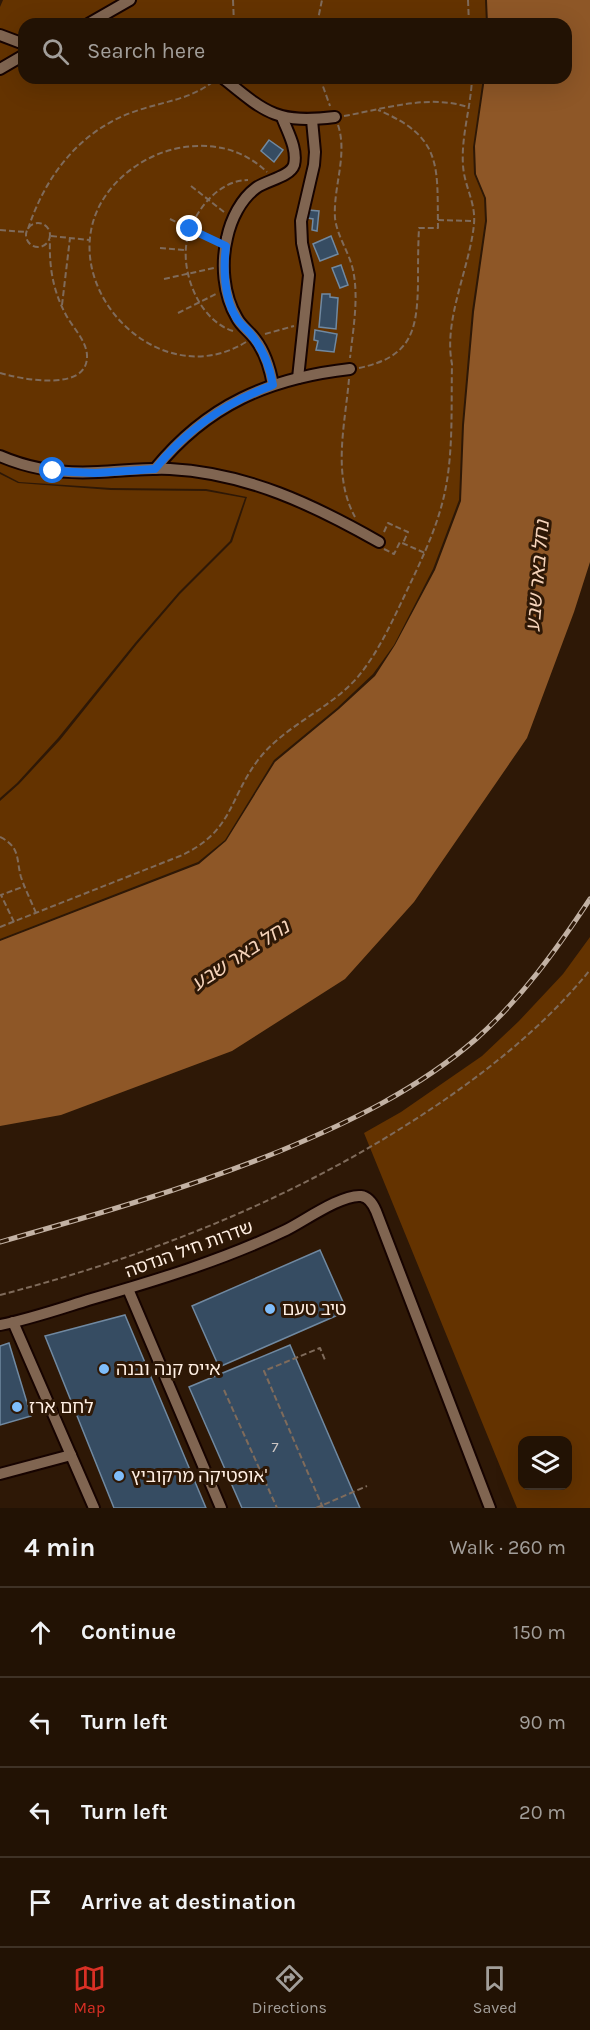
<!DOCTYPE html>
<html lang="en">
<head>
<meta charset="utf-8">
<style>
  :root { --surface:#221204; --page:#2a1b0e; --text:#f1f3f6; --muted:#a29e9a; --line:#3f3226; --accent:#d93025 }
  body { margin:0; font-family:Karla,"Noto Sans Hebrew",sans-serif; background:var(--page); color:var(--text) }
  .controls { position:absolute; right:18px; bottom:18px; display:grid; overflow:hidden; border-radius:12px; box-shadow:0 6px 24px #0002 }
  .controls button { width:54px; height:54px; display:grid; place-items:center; padding:0; border:0; border-bottom:2px solid var(--line); background:var(--surface); color:var(--text); font:30px sans-serif }
  .stop { position:absolute; width:18px; height:18px; margin:-14px; border:4px solid #1a73e8; border-radius:50%; background:#fff }
  .stop.end { background:#1a73e8; border-color:#fff; box-shadow:0 2px 6px #0008 }
  .list { margin:0; padding:0; list-style:none }
  h2 { display:flex; justify-content:space-between; align-items:center; height:78px; margin:0; padding:0 24px; font-size:26px }
  h2 small { font-size:20px; font-weight:400; color:var(--muted) }
  .list li { display:grid; grid-template-columns:39px 1fr auto; gap:18px; align-items:center; box-sizing:border-box; height:90px; padding:0 24px; border-top:2px solid var(--line) }
  .list b { display:block; font-size:22px; white-space:nowrap }
  .list em { font-size:20px; font-style:normal; color:var(--muted) }
  .icon { flex:none; width:33px; height:33px; fill:none; stroke:currentColor; stroke-width:2; stroke-linecap:round; stroke-linejoin:round }
  .map { position:relative; flex:none; width:590px; height:1508px; overflow:hidden }
  .search { position:absolute; background:var(--surface); box-shadow:0 6px 24px #0002; left:18px; right:18px; top:18px; height:66px; display:flex; align-items:center; gap:15px; box-sizing:border-box; padding:0 21px; border-radius:18px; color:var(--muted); font-size:22px }
  .sheet { height:438px; background:var(--surface) }
  nav { display:flex; justify-content:space-around; align-items:center; box-sizing:border-box; height:84px; border-top:2px solid var(--line); background:var(--surface); font-size:16px; color:var(--muted) }
  nav a { display:grid; justify-items:center; gap:3px }
  nav .on { color:var(--accent) }
  .map>svg:first-child { display:block }
</style>
</head>
<body>
<div class="map">
<svg width="590" height="1508" viewBox="0 0 590 1508">
  <rect width="100%" height="100%" fill="#2e1806"/>
  <!-- green -->
  <g fill="#643300" fill-rule="evenodd">
    <path d="M3 0H485L486 24H24V78H483L473 147 474 174 484 198 485 221 472 311 462 425 459 500 433 569 394 645 373 674 337 708 274 760 225 840 198 862 0 939V801L19 784 60 740 137 644 180 594 232 542 247 497 206 489 111 488 19 482 0 472V7Z"/>
    <path d="M0 474 18 483 111 490 206 491 245 498 230 541 179 592 135 643 58 738 17 783 0 798Z"/>
    <path d="M590 937V1508H517L364 1133 401 1112 482 1056 519 1021 563 974ZM568 1440V1486H522V1440Z"/>
  </g>
  <!-- water -->
  <path fill="#8e5727" d="M487 0H590V562L574 612 527 738 414 902 345 979 232 1051 61 1115 0 1126V941L199 864 226 841 275 762 339 709 375 676 395 645 435 570 461 501 464 425 474 312 487 221 486 198 476 174 475 146 485 78H566V24H488Z"/>
  <!-- building -->
  <g fill="#364c62" stroke="#7089a1" stroke-width="1.5">
    <path d="M269 140 283 150 274 162 261 151Z"/>
    <path d="M308 210 319 211 317 231 312 230 313 219 307 218Z"/>
    <path d="M331 236 338 254 320 261 313 244Z"/>
    <path d="M341 265 348 285 340 288 332 268Z"/>
    <path d="M322 294H330V297L338 298 336 329 319 327Z"/>
    <path d="M315 330 337 334 334 352 316 350 318 341 314 340Z"/>
    <path d="M320 1250 347 1311 219 1367 192 1306Z"/>
    <path d="M125 1315 206 1508H114L45 1336Z"/>
    <path d="M9 1343 31 1416 0 1425V1346Z"/>
    <path d="M290 1345 360 1508H242L189 1387Z"/>
  </g>
  <g fill="none" stroke-linecap="round" stroke-linejoin="round">
    <defs>
      <g id="minor">
        <path d="M88 24 130 0"/>
        <path d="M0 35 24 44"/>
        <path d="M0 69 24 55"/>
        <path d="M223 78C266 113 277 124 335 117"/>
        <path d="M298 378 309 275 302 243 301 221 314 165 315 152 312 120"/>
        <path d="M273 385C270 368 265 352 255 339 249 331 241 326 237 318 223 295 221 263 227 238 231 219 241 199 256 188 267 180 290 177 294 165 298 149 287 131 282 117"/>
        <path d="M0 456C30 469 65 474 98 472 122 471 146 468 170 469 247 473 314 505 379 542"/>
        <path d="M155 469C207 405 269 378 350 369"/>
        <path d="M128 1289 221 1508"/>
        <path d="M13 1322 94 1508"/>
        <path d="M0 1325C30 1319 59 1309 88 1300 155 1281 223 1260 286 1230 304 1221 342 1194 361 1196 369 1197 373 1204 376 1211L490 1508"/>
        <path d="M0 1474 71 1455"/>
      </g>
    </defs>
    <!-- minor casing -->
    <use href="#minor" stroke="#160300" stroke-width="14"/>
    <!-- path -->
    <g stroke="#7f6b5b" stroke-width="2" stroke-dasharray="6 3" stroke-linecap="butt">
      <path d="M233 0 234 24"/>
      <path d="M468 0 469 24"/>
      <path d="M317 24 322 0"/>
      <path d="M320 78 330 106"/>
      <path d="M344 116C384 109 428 94 468 107"/>
      <path d="M338 125C348 155 333 187 335 218 337 236 349 252 353 270 359 298 353 330 350 358"/>
      <path d="M191 186 224 212"/>
      <path d="M170 219 216 241"/>
      <path d="M438 220 474 221"/>
      <circle cx="38" cy="235" r="12"/>
      <path d="M28 229C46 174 82 128 139 110 166 101 192 99 215 80"/>
      <path d="M0 230 26 232"/>
      <path d="M51 236 89 240"/>
      <path d="M160 248 184 250"/>
      <path d="M164 279 214 268"/>
      <path d="M62 305 70 238"/>
      <path d="M178 313 216 294"/>
      <path d="M233 331C201 321 183 278 186 247 189 217 216 180 248 180"/>
      <path d="M265 334 294 326"/>
      <path d="M246 342C152 400 40 270 113 186 129 168 150 155 174 149 209 141 242 148 267 172"/>
      <path d="M359 368C411 357 417 332 418 284 418 265 418 247 419 228H438C437 166 443 137 378 110"/>
      <path d="M0 373C20 379 89 393 87 355 86 340 73 328 66 315 53 291 49 267 50 240"/>
      <path d="M349 379C345 425 332 475 355 517"/>
      <path d="M384 532 388 523 408 532 403 543"/>
      <path d="M384 549 394 554 400 542 425 553"/>
      <path d="M0 837C21 847 16 860 21 877 25 889 31 901 36 913"/>
      <path d="M14 922 1 895 25 886"/>
      <path d="M0 927 180 856C233 832 228 800 258 760 284 726 328 710 356 679 376 656 389 628 402 601 417 569 433 538 442 504 454 460 451 410 452 364 443 320 470 267 474 224 476 202 464 186 463 165 461 136 471 107 472 78"/>
      <path d="M0 1295C154 1255 304 1195 437 1105 493 1067 547 1023 590 970"/>
      <path d="M224 1390 277 1508"/>
      <path d="M316 1508 367 1486"/>
      <path d="M323 1508 264 1371 320 1348 325 1360"/>
    </g>
    <!-- minor -->
    <use href="#minor" stroke="#806551" stroke-width="10"/>
    <defs>
      <path id="rail" d="M0 1242C95 1215 189 1188 280 1151 350 1122 418 1089 476 1039 521 999 557 949 590 899"/>
    </defs>
    <!-- rail casing -->
    <use href="#rail" stroke="#c2b1a3" stroke-width="5"/>
    <!-- rail -->
    <use href="#rail" stroke="#2e1806" stroke-width="3" stroke-dasharray="9" stroke-linecap="butt"/>
  </g>
  <g fill="none" stroke-linecap="round" stroke-linejoin="round">
    <!-- route -->
    <path stroke="#1a73e8" stroke-width="8" d="M53 471 95 473 155 469C187 429 225 403 273 385 270 368 264 351 253 337 249 331 242 326 237 319 224 299 223 269 226 246L190 229"/>
  </g>
  <!-- markers -->
  <g fill="#7fbdfa" stroke="#2e1806" stroke-width="2">
    <circle cx="270" cy="1309" r="6"/>
    <circle cx="104" cy="1369" r="6"/>
    <circle cx="17" cy="1407" r="6"/>
    <circle cx="119" cy="1476" r="6"/>
  </g>
  <g text-anchor="middle" stroke-width="6" stroke-linejoin="round" paint-order="stroke">
    <!-- number labels -->
    <g font-size="15" fill="#cdc6c3">
      <text x="275" y="1452">7</text>
    </g>
    <!-- street labels -->
    <g font-size="18" fill="#ffefe3" stroke="#2e1806">
      <text transform="translate(189 1249) rotate(-20)" y="6">שדרות חיל הנדסה</text>
    </g>
    <!-- poi labels -->
    <g font-size="18" fill="#ffefe3" stroke="#2e1806" text-anchor="start">
      <text x="282" y="1315">טיב טעם</text>
      <text x="116" y="1375">אייס קנה ובנה</text>
      <text x="29" y="1413">לחם ארז</text>
      <text x="131" y="1482">אופטיקה מרקוביץ'</text>
    </g>
    <!-- water labels -->
    <g font-size="20" font-style="italic" fill="#f5d3ba" stroke="#2e1806">
      <text transform="translate(537 576) rotate(-85)" y="7">נחל באר שבע</text>
      <text transform="translate(240 955) rotate(-33)" y="7">נחל באר שבע</text>
    </g>
  </g>
</svg>
<div class="controls">
<button><svg class="icon" aria-label="layers" viewBox="0 0 24 24"><path d="M12 4l9 5-9 5-9-5zM3 14l9 5 9-5"/></svg></button>
</div>
<div class="stop" style="left:53px;top:471px"></div>
<div class="stop end" style="left:190px;top:229px"></div>
<div class="search"><svg class="icon" aria-label="search" viewBox="0 0 24 24"><circle cx="10" cy="10" r="6"/><path d="M15 15l6 6"/></svg>Search here</div>
</div>
<section class="sheet">
<h2>4 min<small>Walk · 260 m</small></h2>
<ul class="list">
<li><svg class="icon" aria-label="ahead" viewBox="0 0 24 24"><path d="M12 20V5M6 11l6-6 6 6"/></svg><div><b>Continue</b></div><em>150 m</em></li>
<li><svg class="icon" aria-label="left" viewBox="0 0 24 24"><path d="M17 20v-9H6M10 6l-5 5 5 5"/></svg><div><b>Turn left</b></div><em>90 m</em></li>
<li><svg class="icon" aria-label="left" viewBox="0 0 24 24"><path d="M17 20v-9H6M10 6l-5 5 5 5"/></svg><div><b>Turn left</b></div><em>20 m</em></li>
<li><svg class="icon" aria-label="arrive" viewBox="0 0 24 24"><path d="M6 21V4h12l-3 4 3 4H6"/></svg><div><b>Arrive at destination</b></div></li>
</ul>
</section>
<nav>
<a class="on"><svg class="icon" aria-label="map" viewBox="0 0 24 24"><path d="M3 6l6-2 6 2 6-2v14l-6 2-6-2-6 2zM9 4v14M15 6v14"/></svg>Map</a>
<a><svg class="icon" aria-label="directions" viewBox="0 0 24 24"><path d="M12 3l9 9-9 9-9-9zM9 14v-3h6M13 9l2 2-2 2"/></svg>Directions</a>
<a><svg class="icon" aria-label="saved" viewBox="0 0 24 24"><path d="M7 4h10v16l-5-4-5 4z"/></svg>Saved</a>
</nav>
</body>
</html>
